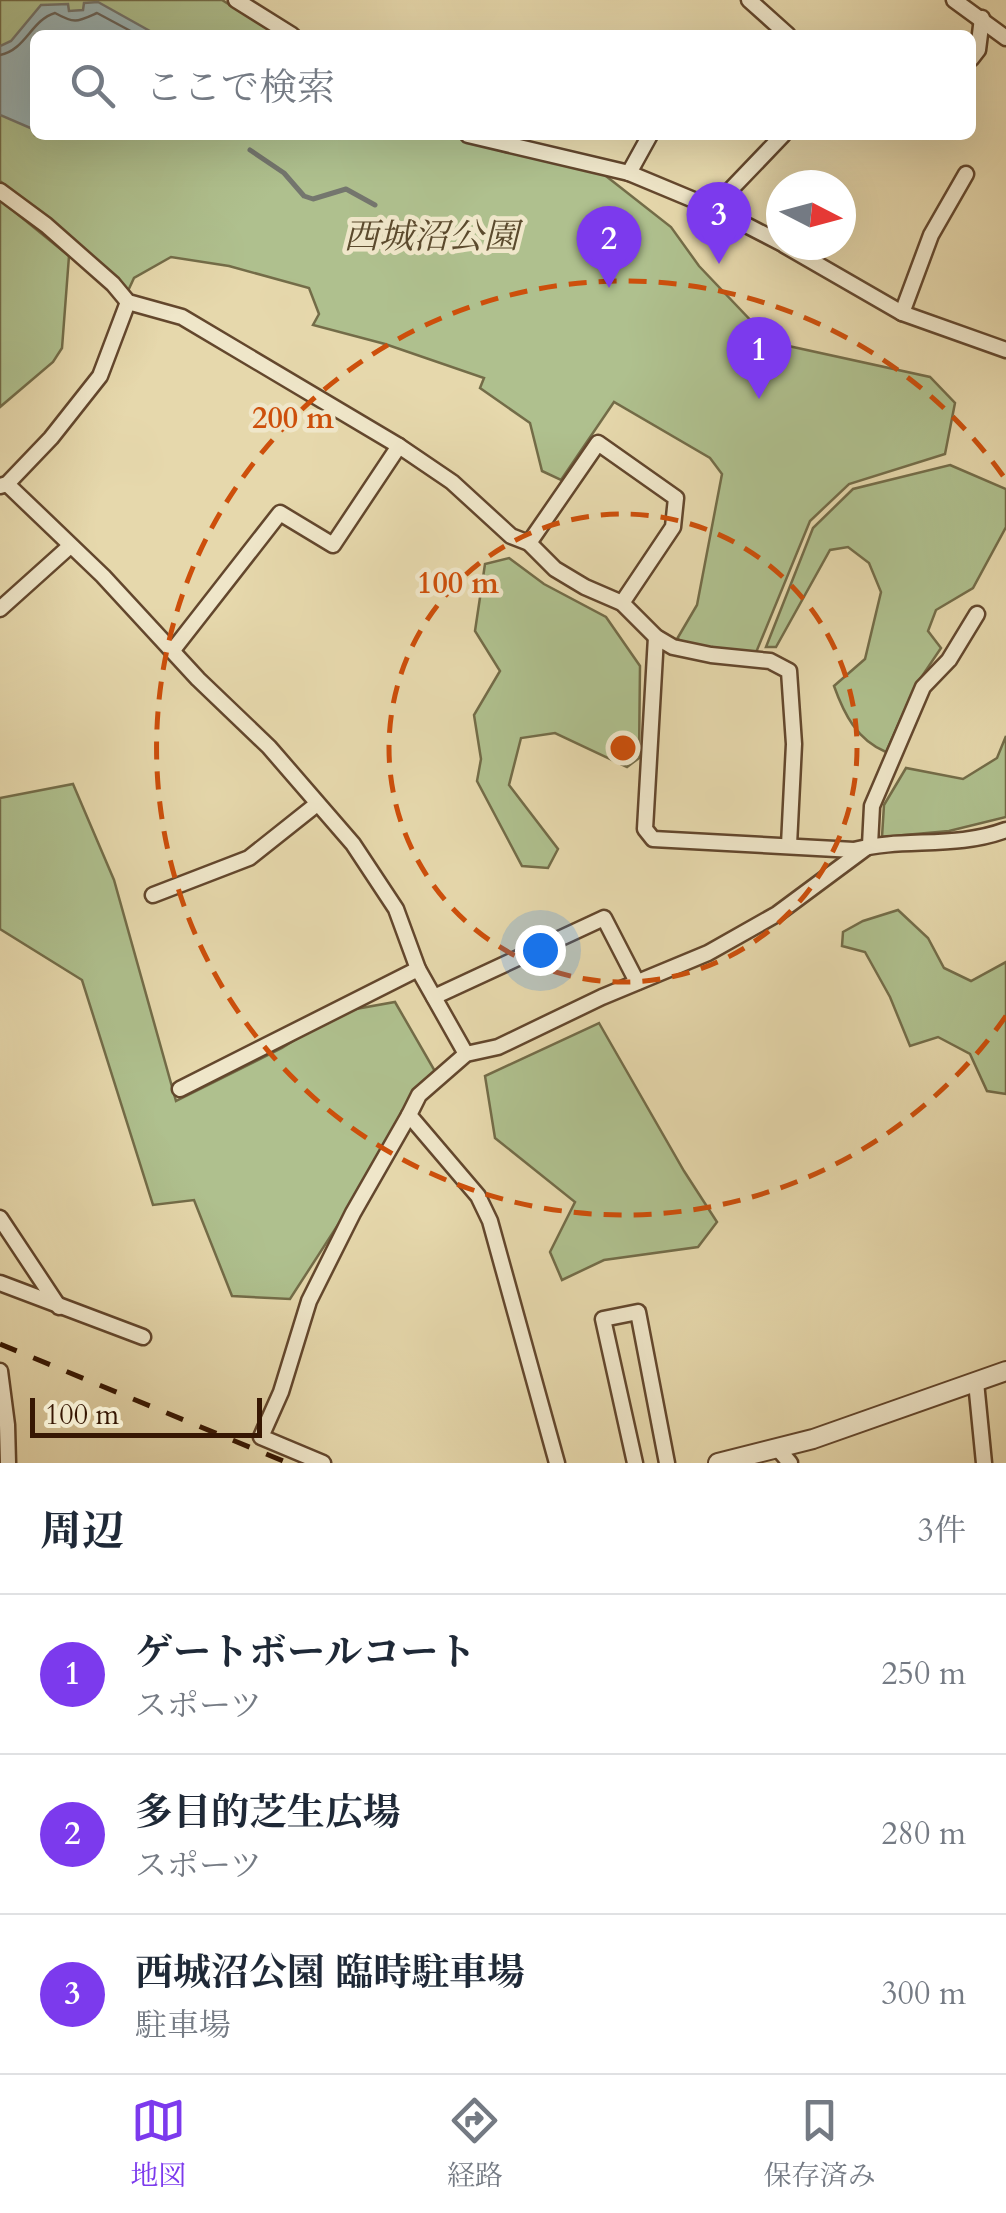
<!DOCTYPE html>
<html lang="ja">
<head>
<meta charset="utf-8">
<style>
  :root { --surface:#fff; --page:#f2f2f3; --text:#1f2937; --muted:#747a83; --line:#e0e1e3; --accent:#7c3aed }
  body { margin:0; font-family:Cardo,"Noto Serif JP",serif; background:var(--page); color:var(--text) }
  .compass { position:absolute; left:766px; top:170px; width:90px; height:90px; border-radius:50%; background:var(--surface); box-shadow:0 10px 40px #0002; rotate:96deg }
  .scale { position:absolute; left:30px; bottom:25px; width:232px; box-sizing:border-box; padding-left:10px; border:5px solid #371703; border-top:0; font-size:28px; line-height:35px; white-space:nowrap; color:#371703; -webkit-text-stroke:8px #efe6c9; paint-order:stroke }
  .you { position:absolute; left:540px; top:950px; width:35px; height:35px; margin:-25px; border:8px solid #fff; border-radius:50%; background:#1a73e8; box-shadow:0 0 0 15px #1a73e833 }
  .badge { display:grid; place-items:center; width:65px; height:65px; border-radius:50%; background:var(--accent); color:#fff; font-size:32px; font-weight:700 }
  .pin { position:absolute; translate:-50% -82px; filter:drop-shadow(0 2px 5px #0008) }
  .pin::after { content:''; position:absolute; top:52px; width:35px; height:30px; background:inherit; clip-path:polygon(0 0,100% 0,50% 100%) }
  .list { margin:0; padding:0; list-style:none }
  h2 { display:flex; justify-content:space-between; align-items:center; height:130px; margin:0; padding:0 40px; font-size:42px }
  h2 small { font-size:32px; font-weight:400; color:var(--muted) }
  .list li { display:grid; grid-template-columns:65px 1fr auto; gap:30px; align-items:center; box-sizing:border-box; height:160px; padding:0 40px; border-top:2px solid var(--line) }
  .list b { display:block; font-size:38px; white-space:nowrap }
  .list p { margin:0; font-size:32px; white-space:nowrap; color:var(--muted) }
  .list em { font-size:32px; font-style:normal; color:var(--muted) }
  .icon { flex:none; width:55px; height:55px; fill:none; stroke:currentColor; stroke-width:2; stroke-linecap:round; stroke-linejoin:round }
  .map { position:relative; flex:none; width:1006px; height:1463px; overflow:hidden }
  .search { position:absolute; background:var(--surface); box-shadow:0 10px 40px #0002; left:30px; right:30px; top:30px; height:110px; display:flex; align-items:center; gap:25px; box-sizing:border-box; padding:0 35px; border-radius:15px; color:var(--muted); font-size:38px }
  .sheet { height:610px; background:var(--surface) }
  nav { display:flex; justify-content:space-around; align-items:center; box-sizing:border-box; height:140px; border-top:2px solid var(--line); background:var(--surface); font-size:28px; color:var(--muted) }
  nav a { display:grid; justify-items:center; gap:5px }
  nav .on { color:var(--accent) }
  .map>svg:first-child { display:block }
</style>
</head>
<body>
<div class="map">
<svg width="1006" height="1463" viewBox="0 0 1006 1463">
  <rect width="100%" height="100%" fill="#e6d8ac"/>
  <filter id="stains"><feTurbulence type="fractalNoise" baseFrequency=".002" numOctaves="4"/><feColorMatrix values="0 0 0 0 .2 0 0 0 0 .09 0 0 0 0 .02 0 0 0 .5 -.17"/></filter>
  <radialGradient id="worn" r=".72"><stop offset=".6" stop-color="#630" stop-opacity="0"/><stop offset="1" stop-color="#630" stop-opacity=".3"/></radialGradient>
  <!-- green -->
  <g fill="#afc08e" stroke="#736c48" stroke-width="2.5">
    <path d="M0 0H222L278 35H35V135H450L505 152 597 169 671 227 699 266 758 328 784 345 930 377 955 403 945 454 849 484 810 521 755 655 705 651 677 639 697 605 722 474 710 458 614 402 561 480 542 471 530 423 480 388 484 378 385 344 313 325 319 314 309 288 229 266 171 257 134 278 127 293 103 266 0 181Z"/>
    <path d="M0 200 69 256 62 348 53 362 0 407Z"/>
    <path d="M950 465 1006 489V527L973 588 936 610 928 631 941 648 916 685 886 752C857 740 844 714 834 686L865 659 881 592 869 563 848 547 830 550 776 647H766L813 528 853 489Z"/>
    <path d="M509 558 544 584 606 617 640 666 639 758 627 767 555 733 521 738 509 785 558 849 548 868 522 866 477 781 481 759 474 715 500 671 475 631 485 564Z"/>
    <path d="M1006 736V817L949 831 882 837 884 805 906 768 963 779 997 758Z"/>
    <path d="M73 784 114 880 176 1101 282 1048 339 1012 395 1002 436 1073 290 1299 232 1296 194 1200 153 1205 82 980 0 929V798Z"/>
    <path d="M898 910 928 938 944 968 971 981 1006 962V1094L987 1091 970 1054 938 1037 910 1046 890 997 865 952 842 946 843 932 863 921Z"/>
    <path d="M599 1023 684 1171 717 1222 698 1247 604 1260 562 1280 550 1252 575 1202 495 1138 485 1076Z"/>
  </g>
  <!-- water -->
  <path fill="#9db6b6" stroke="#74766e" stroke-width="2.5" d="M98 2 157 35H35V130L0 115V46L11 41 41 5 68 4 69 11 83 10 84 3Z"/>
  <g fill="none" stroke-linecap="round" stroke-linejoin="round">
    <!-- shore -->
    <path stroke="#6a665c" stroke-width="2.5" d="M0 55C26 50 31 20 55 13 75 24 77 22 97 13L138 35"/>
    <!-- stream -->
    <path stroke="#74766e" stroke-width="5" d="M250 150 284 173 304 196 313 199 346 189 375 205"/>
    <defs>
      <g id="minor">
        <path d="M236 0 292 35"/>
        <path d="M749 0 788 35"/>
        <path d="M954 0 1006 38"/>
        <path d="M971 59 978 50 982 18"/>
        <path d="M468 135 629 173 713 208 781 243"/>
        <path d="M629 173 650 135"/>
        <path d="M0 191 46 225 113 284 128 302 182 317 399 446 452 482 511 536 529 543 555 569 585 587 622 603 656 637 673 647 711 655 770 661 789 671 794 744 789 845"/>
        <path d="M713 208 783 135"/>
        <path d="M784 245 902 313 1006 350"/>
        <path d="M902 313 931 235 966 174"/>
        <path d="M7 484 103 576 198 679 269 747 353 844 396 909 418 969 466 1054"/>
        <path d="M0 486 7 484 51 438 100 376 128 302"/>
        <path d="M529 543 598 443 676 498 673 527 622 603"/>
        <path d="M0 609 69 547"/>
        <path d="M656 637 645 829 653 839 854 850C904 837 955 849 1006 830"/>
        <path d="M173 650 280 513 333 545 399 446"/>
        <path d="M153 895 249 858 317 804"/>
        <path d="M434 997 604 918 637 982"/>
        <path d="M180 1089 418 969"/>
        <path d="M0 1218 59 1307"/>
        <path d="M0 1283 143 1337"/>
        <path d="M0 1371 7 1425 8 1463"/>
        <path d="M976 1382 984 1463"/>
        <path d="M779 1450 790 1463"/>
        <path d="M323 1463 261 1437 281 1392 309 1301 353 1213 409 1115"/>
        <path d="M557 1463 490 1221 478 1196 409 1115 419 1095 466 1054 498 1047 602 997 708 953 777 914 870 845 872 806 923 687 949 660 977 614"/>
        <path d="M635 1463 603 1319 638 1312 667 1463"/>
      </g>
      <path id="tertiary" d="M718 1463 813 1439 1006 1371"/>
    </defs>
    <!-- minor casing -->
    <use href="#minor" stroke="#63472d" stroke-width="19"/>
    <!-- tertiary casing -->
    <use href="#tertiary" stroke="#63472d" stroke-width="22"/>
    <!-- minor -->
    <use href="#minor" stroke="#efe6c9" stroke-width="14"/>
    <!-- tertiary -->
    <use href="#tertiary" stroke="#efe6c9" stroke-width="18"/>
    <!-- rail -->
    <path stroke="#371703" stroke-width="5" stroke-dasharray="18 18" stroke-linecap="butt" d="M0 1344 288 1463"/>
  </g>
  <!-- distance rings -->
  <g fill="none" stroke="#cd4f0b" stroke-width="5" stroke-dasharray="18 12">
    <circle cx="623" cy="748" r="234"/>
    <path d="M1006 1016A467 467 0 1 1 1006 480"/>
  </g>
  <g text-anchor="middle" stroke-width="9" stroke-linejoin="round" paint-order="stroke">
    <!-- park labels -->
    <g font-size="35" font-style="italic" fill="#5b4a2d" stroke="#efe6c9">
      <text x="431" y="248">西城沼公園</text>
    </g>
  </g>
  <circle cx="623" cy="748" r="15" fill="#cd4f0b" stroke="#efe6c9" stroke-width="5"/>
  <g font-size="30" text-anchor="middle" font-weight="bold" fill="#cd4f0b" stroke="#efe6c9" stroke-width="9" stroke-linejoin="round" paint-order="stroke">
    <text x="293" y="428">200 m</text>
    <text x="458" y="593">100 m</text>
  </g>
  <rect width="100%" height="100%" filter="url(#stains)"/>
  <rect width="100%" height="100%" fill="url(#worn)"/>
</svg>
<svg class="compass" viewBox="-18 -18 36 36"><path d="M0-13l5 13h-10z" fill="#e53935"/><path d="M0 13l5-13h-10z" fill="#747a83"/></svg>
<div class="scale">100 m</div>
<div class="you"></div>
<div class="pin badge" style="left:759px;top:399px">1</div>
<div class="pin badge" style="left:609px;top:288px">2</div>
<div class="pin badge" style="left:719px;top:264px">3</div>
<div class="search"><svg class="icon" aria-label="search" viewBox="0 0 24 24"><circle cx="10" cy="10" r="6"/><path d="M15 15l6 6"/></svg>ここで検索</div>
</div>
<section class="sheet">
<h2>周辺<small>3件</small></h2>
<ul class="list">
<li><span class="badge">1</span><div><b>ゲートボールコート</b><p>スポーツ</p></div><em>250 m</em></li>
<li><span class="badge">2</span><div><b>多目的芝生広場</b><p>スポーツ</p></div><em>280 m</em></li>
<li><span class="badge">3</span><div><b>西城沼公園 臨時駐車場</b><p>駐車場</p></div><em>300 m</em></li>
</ul>
</section>
<nav>
<a class="on"><svg class="icon" aria-label="map" viewBox="0 0 24 24"><path d="M3 6l6-2 6 2 6-2v14l-6 2-6-2-6 2zM9 4v14M15 6v14"/></svg>地図</a>
<a><svg class="icon" aria-label="directions" viewBox="0 0 24 24"><path d="M12 3l9 9-9 9-9-9zM9 14v-3h6M13 9l2 2-2 2"/></svg>経路</a>
<a><svg class="icon" aria-label="saved" viewBox="0 0 24 24"><path d="M7 4h10v16l-5-4-5 4z"/></svg>保存済み</a>
</nav>
</body>
</html>
